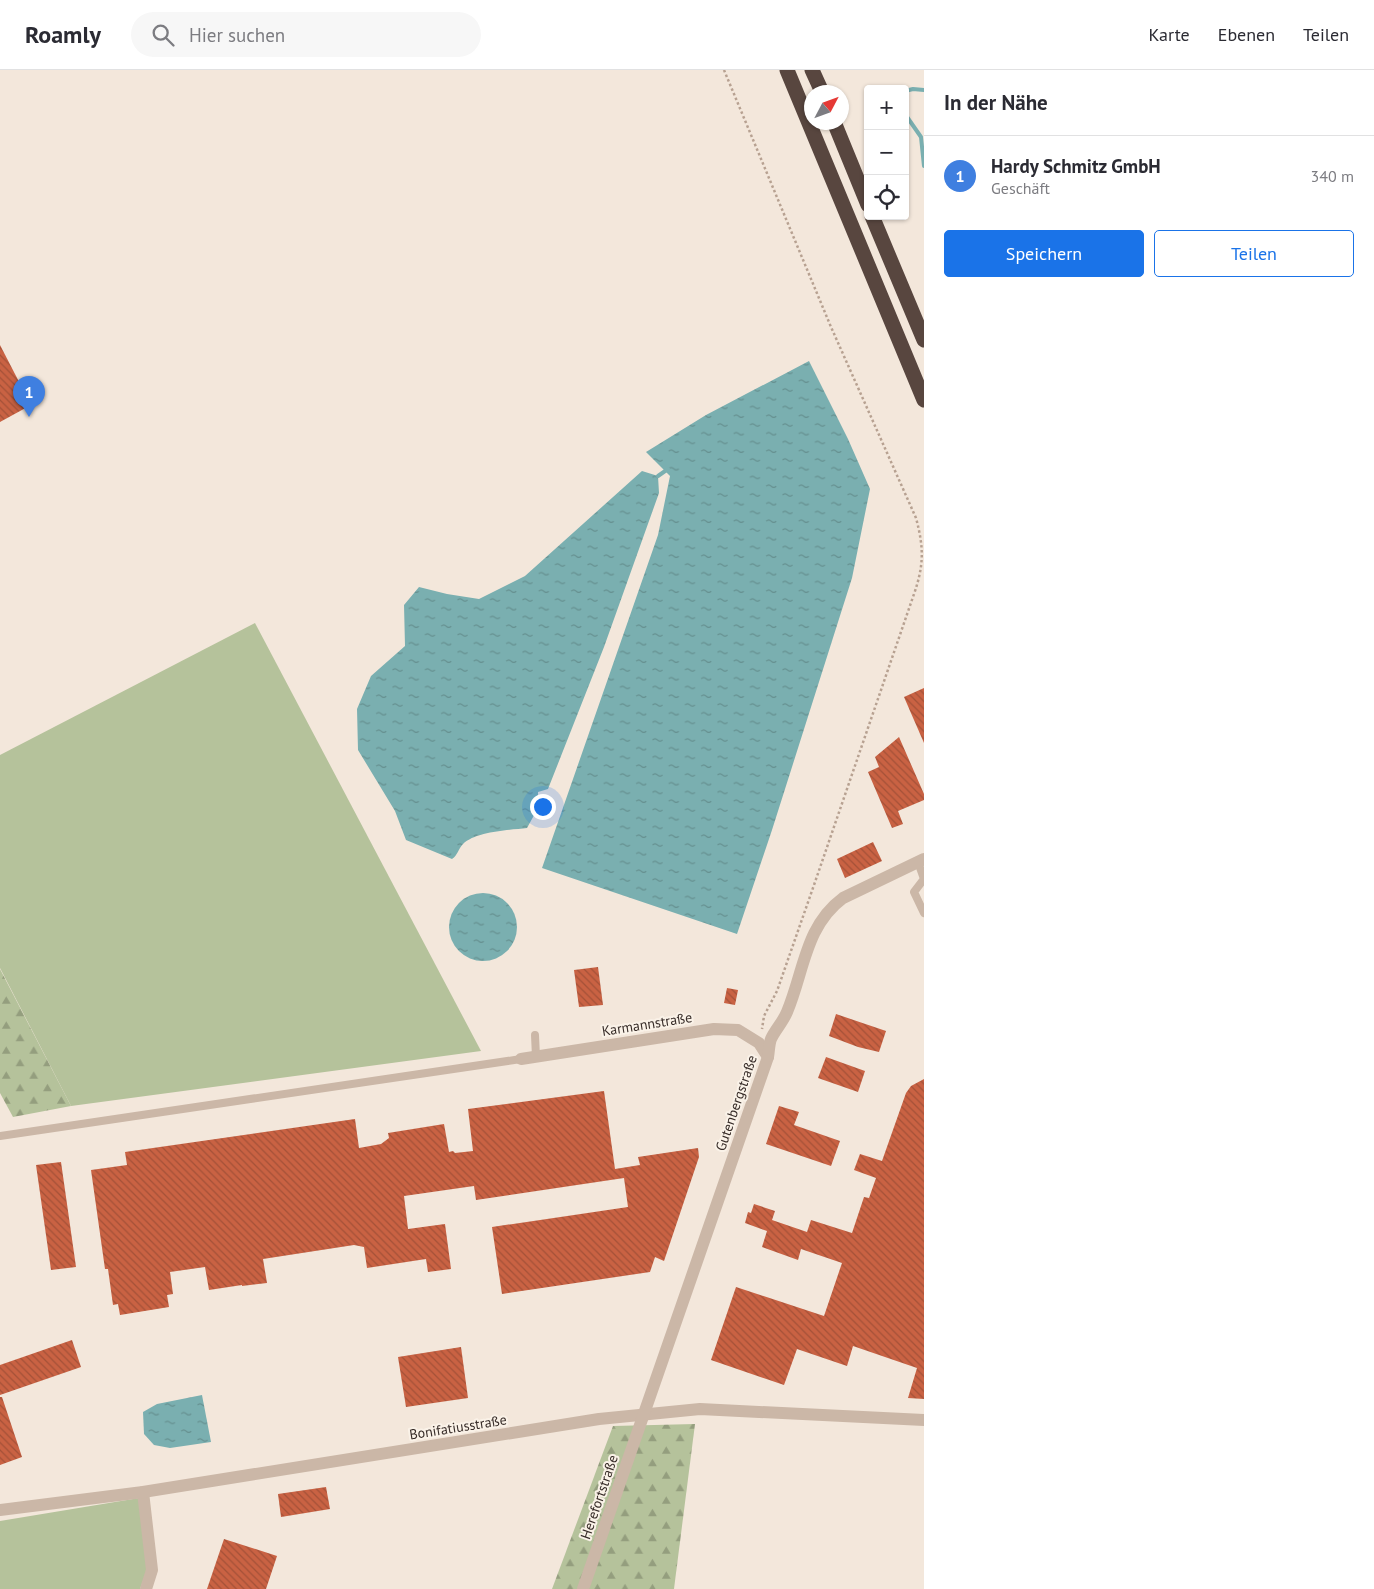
<!DOCTYPE html>
<html lang="de">
<head>
<meta charset="utf-8">
<style>
  :root { --surface:#fff; --page:#f7f7f7; --text:#2b2b33; --muted:#7c7c81; --line:#e1e1e2; --accent:#1a73e8 }
  body { margin:0; font-family:"PT Sans",sans-serif; background:var(--page); color:var(--text) }
  .controls { position:absolute; right:15px; top:15px; display:grid; overflow:hidden; border-radius:5px; box-shadow:0 1px 4px #0004 }
  .controls button { width:45px; height:45px; display:grid; place-items:center; padding:0; border:0; border-bottom:1px solid var(--line); background:var(--surface); color:var(--text); font:25px sans-serif }
  .compass { position:absolute; left:804px; top:15px; width:45px; height:45px; border-radius:50%; background:var(--surface); box-shadow:0 1px 4px #0004; rotate:49deg }
  .you { position:absolute; left:542px; top:736px; width:18px; height:18px; margin:-12px; border:4px solid #fff; border-radius:50%; background:#1a73e8; box-shadow:0 0 0 8px #1a73e833 }
  .badge { display:grid; place-items:center; width:32px; height:32px; border-radius:50%; background:var(--accent); color:#fff; font-size:16px; font-weight:700 }
  .pin { position:absolute; translate:-50% -41px; filter:drop-shadow(0 1px 2px #0008) }
  .pin::after { content:''; position:absolute; top:26px; width:18px; height:15px; background:inherit; clip-path:polygon(0 0,100% 0,50% 100%) }
  .list { margin:0; padding:0; list-style:none }
  h2 { display:flex; justify-content:space-between; align-items:center; height:65px; margin:0; padding:0 20px; font-size:21px }
  h2 small { font-size:16px; font-weight:400; color:var(--muted) }
  .list li { display:grid; grid-template-columns:32px 1fr auto; gap:15px; align-items:center; box-sizing:border-box; height:80px; padding:0 20px; border-top:1px solid var(--line) }
  .list b { display:block; font-size:19px; white-space:nowrap }
  .list p { margin:0; font-size:16px; white-space:nowrap; color:var(--muted) }
  .list em { font-size:16px; font-style:normal; color:var(--muted) }
  .actions { display:flex; gap:10px; padding:15px 20px }
  .actions a { flex:1; padding:11px 0; border:1px solid var(--accent); border-radius:5px; text-align:center; font-size:18px; color:var(--accent) }
  .actions .main { background:var(--accent); color:#fff }
  .icon { flex:none; width:28px; height:28px; fill:none; stroke:currentColor; stroke-width:2; stroke-linecap:round; stroke-linejoin:round }
  .map { position:relative; flex:none; width:924px; height:1519px; overflow:hidden }
  header { display:flex; align-items:center; gap:30px; box-sizing:border-box; height:70px; padding:0 25px; background:var(--surface); border-bottom:1px solid var(--line) }
  header strong { font-size:24px }
  nav { display:flex; gap:28px; margin-inline-start:auto; font-size:18px }
  .search { width:350px; height:45px; background:var(--page); display:flex; align-items:center; gap:12px; box-sizing:border-box; padding:0 18px; border-radius:28px; color:var(--muted); font-size:19px }
  main { display:flex }
  aside { flex:1; background:var(--surface) }
  .map>svg:first-child { display:block }
</style>
</head>
<body>
<header>
<strong>Roamly</strong>
<div class="search"><svg class="icon" aria-label="search" viewBox="0 0 24 24"><circle cx="10" cy="10" r="6"/><path d="M15 15l6 6"/></svg>Hier suchen</div>
<nav><a>Karte</a><a>Ebenen</a><a>Teilen</a></nav>
</header>
<main>
<div class="map">
<svg width="924" height="1519" viewBox="0 0 924 1519">
  <defs>
    <pattern id="forest-firs" width="22" height="20" patternUnits="userSpaceOnUse" patternTransform="scale(1.25)"><rect width="22" height="20" fill="#b5c29b"/><path d="M5 1l3.5 6h-7zM16 11l3.5 6h-7z" fill="#949e7e"/></pattern>
    <pattern id="water-ripples" width="26" height="14" patternUnits="userSpaceOnUse" patternTransform="scale(1.25)"><rect width="26" height="14" fill="#7aafb0"/><path d="M2 4q2-2 4 0t4 0M15 11q2-2 4 0t4 0" fill="none" stroke="#658f8f"/></pattern>
    <pattern id="building-back-hatch" width="6" height="6" patternUnits="userSpaceOnUse" patternTransform="scale(1.25)"><rect width="6" height="6" fill="#c96243"/><path d="M-1 5l2 2M0 0l6 6M5-1l2 2" fill="none" stroke="#a45138"/></pattern>
  </defs>
  <rect width="100%" height="100%" fill="#f3e7db"/>
  <!-- green -->
  <g fill="#b5c29b">
    <path d="M255 553 481 981 71 1036 0 898V685Z"/>
    <path d="M139 1428 147 1500 140 1519H0V1451Z"/>
  </g>
  <!-- forest -->
  <g fill="url(#forest-firs)">
    <path d="M0 899 71 1036 13 1047 0 1023Z"/>
    <path d="M695 1354 674 1519H552L613 1356Z"/>
  </g>
  <!-- water -->
  <g fill="url(#water-ripples)">
    <path d="M809 291 848 369 870 419 852 508 772 760 737 864 542 798 658 465 670 406 646 382 706 345Z"/>
    <path d="M642 401 658 406 659 423 604 577 548 719 538 722V738L527 758C510 760 476 761 463 774 458 779 458 785 452 789L406 770 395 741 358 680 357 639 371 606 405 576 404 535 419 517 447 524 479 529 525 506Z"/>
    <circle cx="483" cy="857" r="34"/>
    <path d="M202 1325 211 1372 170 1378 154 1375 144 1364 143 1342 157 1334Z"/>
  </g>
  <g fill="none" stroke-linecap="round" stroke-linejoin="round">
    <!-- stream -->
    <g stroke="#7aafb0" stroke-width="4">
      <path d="M905 21 913 19 924 20"/>
      <path d="M905 44 921 67 924 96"/>
      <path d="M658 406 668 399"/>
    </g>
  </g>
  <!-- building -->
  <g fill="url(#building-back-hatch)">
    <path d="M0 275 31 335 0 352Z"/>
    <path d="M924 618V673L904 627Z"/>
    <path d="M899 667 924 724V730L898 741 903 754 892 758 868 702 879 697 875 687Z"/>
    <path d="M873 772 882 791 845 808 837 789Z"/>
    <path d="M598 897 603 935 579 937 574 900Z"/>
    <path d="M727 918 738 920 735 935 724 933Z"/>
    <path d="M836 944 886 961 879 982 858 977 829 966Z"/>
    <path d="M826 987 865 1001 858 1022 818 1008Z"/>
    <path d="M924 1009V1329L908 1328 917 1298 853 1276 847 1296 797 1279 784 1315 711 1290 736 1217 824 1246 842 1193 801 1179 798 1190 762 1177 767 1161 745 1153 748 1142 751 1143 754 1134 775 1141 772 1150 807 1162 811 1150 852 1163 864 1127 869 1128 876 1108 854 1100 860 1084 882 1091 906 1023 911 1016Z"/>
    <path d="M604 1021 615 1099 640 1095 638 1087 698 1078 699 1087 664 1191 655 1187 650 1202 502 1224 492 1157 628 1137 624 1108 476 1130 474 1116 404 1126 408 1159 445 1154 451 1199 428 1202 426 1189 367 1198 364 1177 354 1175 263 1189 267 1213 242 1216V1215L209 1220 205 1197 170 1202 173 1224 167 1225 169 1237 120 1245 118 1234 113 1235 108 1199H105L91 1100 127 1095 125 1082 355 1049 359 1078 381 1074 389 1068 388 1063 444 1054 449 1082 453 1081 455 1083 473 1081 468 1039Z"/>
    <path d="M779 1036 799 1042 794 1055 840 1071 831 1096 766 1074Z"/>
    <path d="M61 1092 76 1197 51 1200 36 1095Z"/>
    <path d="M72 1270 81 1297 0 1325V1295Z"/>
    <path d="M461 1277 468 1328 406 1337 398 1287Z"/>
    <path d="M0 1327H2L22 1387 0 1395Z"/>
    <path d="M326 1417 330 1439 281 1447 278 1424Z"/>
    <path d="M224 1469 277 1486 266 1519H207Z"/>
  </g>
  <g fill="none" stroke-linecap="round" stroke-linejoin="round">
    <!-- path -->
    <path stroke="#b7a191" stroke-width="2.5" stroke-dasharray="2.5 2.5" stroke-linecap="butt" d="M724 0 831 257 916 448C924 478 924 495 914 524L814 815 777 921 764 946 762 959"/>
    <!-- service -->
    <g stroke="#cbb7a7" stroke-width="8">
      <path d="M918 792 924 809 914 822 924 843"/>
      <path d="M535 965 536 987"/>
      <path d="M0 1066 521 989"/>
    </g>
    <!-- minor -->
    <g stroke="#cbb7a7" stroke-width="12">
      <path d="M521 989 714 959 738 960 759 973 768 987"/>
      <path d="M143 1422 152 1500 146 1519"/>
      <path d="M0 1440 143 1422 599 1349 700 1339 924 1350"/>
      <path d="M583 1519 768 987C769 982 769 974 771 969 775 960 783 952 787 942 804 902 805 856 843 828L924 789"/>
    </g>
    <!-- motorway -->
    <g stroke="#58463f" stroke-width="15">
      <path d="M787 0 924 330"/>
      <path d="M812 0 822 22"/>
      <path d="M834 52 868 135"/>
      <path d="M872 146 924 270"/>
    </g>
  </g>
  <g text-anchor="middle" stroke-width="4" stroke-linejoin="round" paint-order="stroke">
    <!-- street labels -->
    <g font-size="14" fill="#372c28" stroke="#faf2e8">
      <text transform="translate(647 954) rotate(-9)" y="5">Karmannstraße</text>
      <text transform="translate(736 1033) rotate(-71)" y="5">Gutenbergstraße</text>
      <text transform="translate(458 1357) rotate(-9)" y="5">Bonifatiusstraße</text>
      <text transform="translate(599 1427) rotate(-71)" y="5">Herefortstraße</text>
    </g>
  </g>
</svg>
<div class="controls">
<button>+</button>
<button>−</button>
<button><svg class="icon" aria-label="locate" viewBox="0 0 24 24"><circle cx="12" cy="12" r="6"/><path d="M12 2v4M12 18v4M2 12h4M18 12h4"/></svg></button>
</div>
<svg class="compass" viewBox="-18 -18 36 36"><path d="M0-13l5 13h-10z" fill="#e53935"/><path d="M0 13l5-13h-10z" fill="#7c7c81"/></svg>
<div class="you"></div>
<div class="pin badge" style="left:29px;top:347px;background:#3f7fe0">1</div>
</div>
<aside>
<h2>In der Nähe<small></small></h2>
<ul class="list">
<li><span class="badge" style="background:#3f7fe0">1</span><div><b>Hardy Schmitz GmbH</b><p>Geschäft</p></div><em>340 m</em></li>
</ul>
<div class="actions"><a class="main">Speichern</a><a>Teilen</a></div>
</aside>
</main>
</body>
</html>
